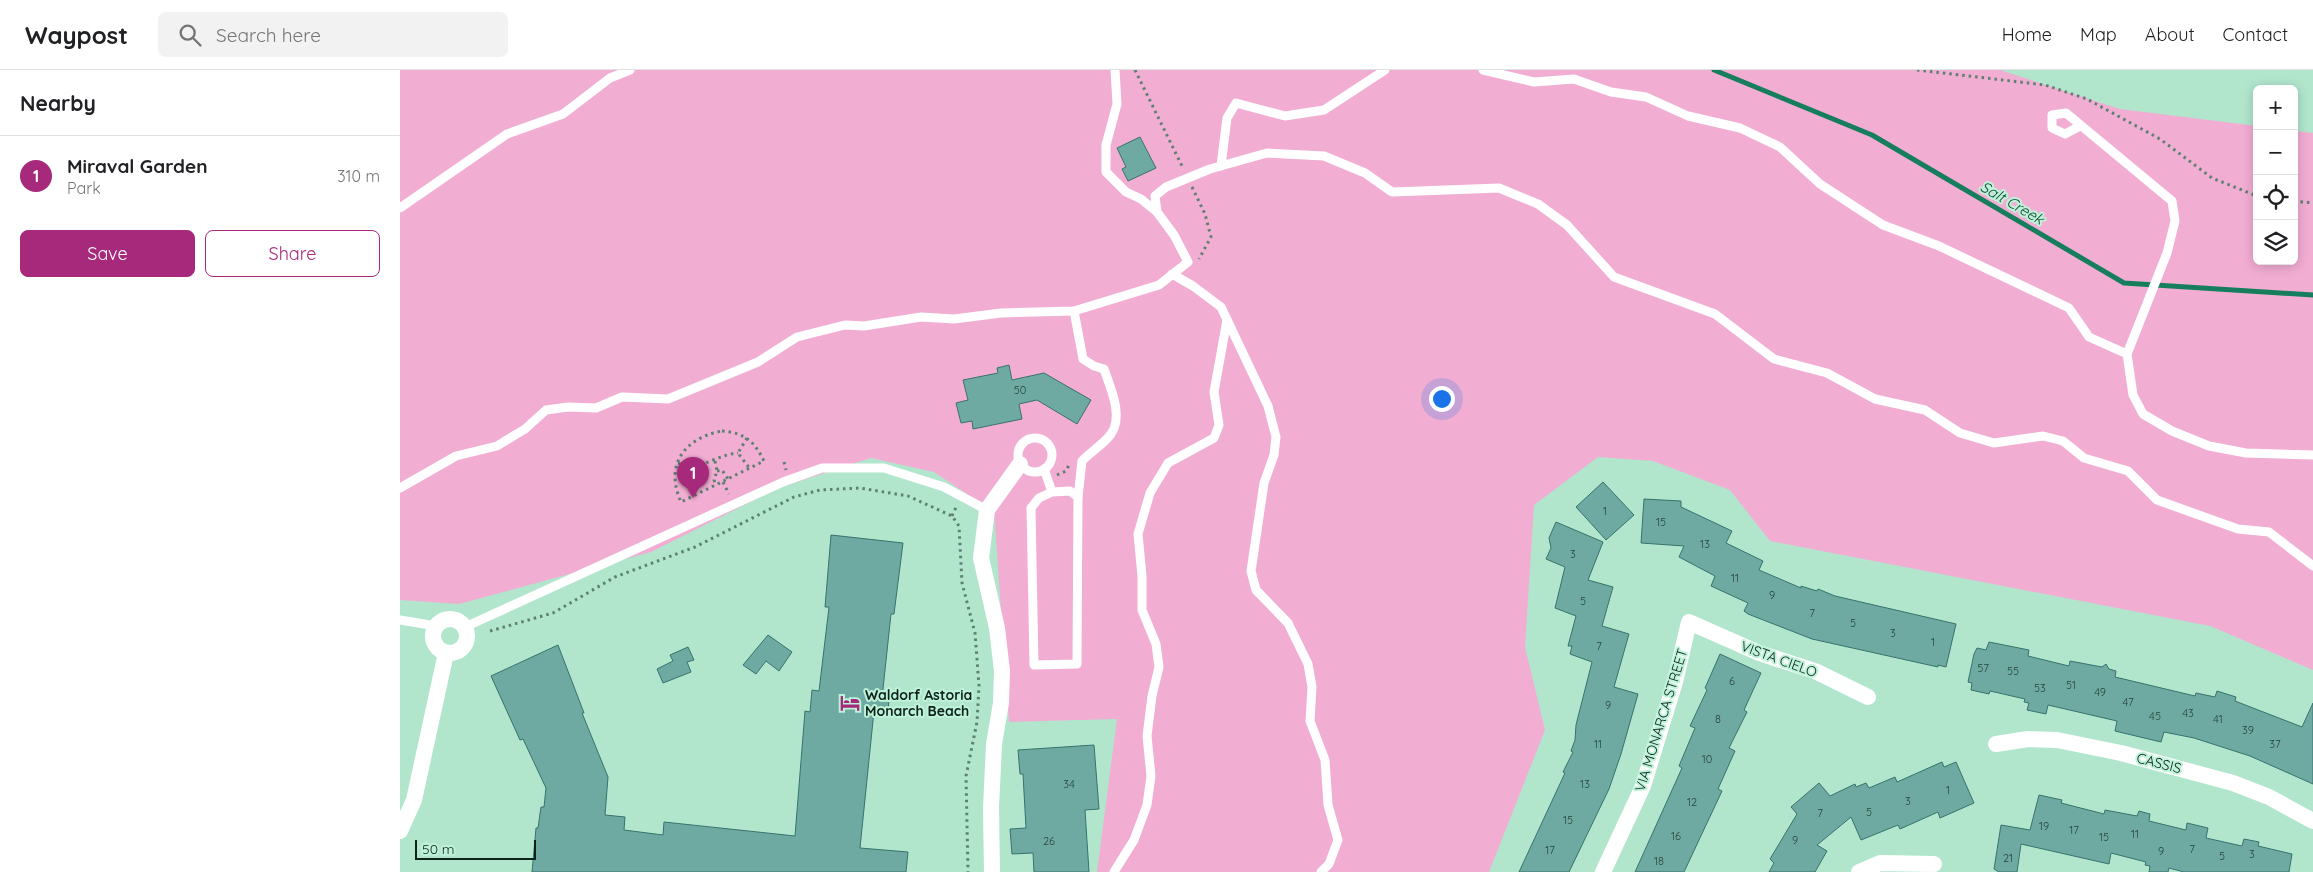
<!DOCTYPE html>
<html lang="en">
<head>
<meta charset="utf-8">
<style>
  :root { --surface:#fff; --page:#f2f2f2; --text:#202124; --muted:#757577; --line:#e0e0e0; --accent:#a6297c }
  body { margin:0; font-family:Quicksand,sans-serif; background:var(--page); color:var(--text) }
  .controls { position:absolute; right:15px; top:15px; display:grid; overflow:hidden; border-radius:8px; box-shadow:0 2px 12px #0003 }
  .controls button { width:45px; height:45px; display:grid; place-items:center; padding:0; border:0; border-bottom:1px solid var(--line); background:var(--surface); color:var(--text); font:25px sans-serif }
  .scale { position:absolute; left:15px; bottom:12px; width:121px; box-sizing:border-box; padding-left:5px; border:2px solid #0e221a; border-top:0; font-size:14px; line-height:18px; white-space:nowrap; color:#0e221a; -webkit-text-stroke:4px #bef3da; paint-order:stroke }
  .you { position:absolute; left:1041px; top:328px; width:18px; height:18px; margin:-12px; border:4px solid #fff; border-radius:50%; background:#1a73e8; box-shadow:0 0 0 8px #1a73e833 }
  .badge { display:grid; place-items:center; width:32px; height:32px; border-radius:50%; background:var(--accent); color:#fff; font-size:16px; font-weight:700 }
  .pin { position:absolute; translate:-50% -41px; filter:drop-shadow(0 1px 2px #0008) }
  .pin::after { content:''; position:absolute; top:26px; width:18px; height:15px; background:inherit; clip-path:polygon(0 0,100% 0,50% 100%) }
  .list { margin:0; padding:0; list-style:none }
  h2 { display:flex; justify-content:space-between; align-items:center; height:65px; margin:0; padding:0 20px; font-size:21px }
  h2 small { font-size:16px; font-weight:400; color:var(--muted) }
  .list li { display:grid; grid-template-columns:32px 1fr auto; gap:15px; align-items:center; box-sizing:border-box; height:80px; padding:0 20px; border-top:1px solid var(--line) }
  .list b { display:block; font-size:19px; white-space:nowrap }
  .list p { margin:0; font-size:16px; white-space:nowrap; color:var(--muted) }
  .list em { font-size:16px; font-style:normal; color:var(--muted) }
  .actions { display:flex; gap:10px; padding:15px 20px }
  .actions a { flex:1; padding:11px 0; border:1px solid var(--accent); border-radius:8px; text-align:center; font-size:18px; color:var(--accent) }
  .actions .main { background:var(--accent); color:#fff }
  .icon { flex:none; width:28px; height:28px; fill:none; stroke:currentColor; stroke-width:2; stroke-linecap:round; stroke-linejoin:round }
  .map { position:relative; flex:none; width:1913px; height:802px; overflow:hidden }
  header { display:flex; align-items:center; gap:30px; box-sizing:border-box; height:70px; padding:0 25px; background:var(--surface); border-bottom:1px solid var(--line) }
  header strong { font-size:24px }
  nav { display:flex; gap:28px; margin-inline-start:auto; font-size:18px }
  .search { width:350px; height:45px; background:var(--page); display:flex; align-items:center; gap:12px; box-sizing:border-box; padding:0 18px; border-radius:8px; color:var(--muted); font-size:19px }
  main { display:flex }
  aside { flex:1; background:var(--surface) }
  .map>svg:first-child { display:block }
</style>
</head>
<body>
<header>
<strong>Waypost</strong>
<div class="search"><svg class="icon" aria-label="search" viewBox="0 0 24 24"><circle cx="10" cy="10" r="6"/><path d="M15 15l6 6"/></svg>Search here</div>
<nav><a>Home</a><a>Map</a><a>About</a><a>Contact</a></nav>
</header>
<main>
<aside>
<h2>Nearby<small></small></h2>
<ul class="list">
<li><span class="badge">1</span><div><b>Miraval Garden</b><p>Park</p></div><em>310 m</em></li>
</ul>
<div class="actions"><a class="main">Save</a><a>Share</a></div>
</aside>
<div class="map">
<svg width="1913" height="802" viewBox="0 0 1913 802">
  <rect width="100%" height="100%" fill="#b1e6cd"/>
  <!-- green -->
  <path fill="#f2add3" d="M0 0H1600L1720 39 1857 56V191H1894V61L1913 63V600L1810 556 1370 471 1330 420 1253 391 1198 387 1134 435 1125 577 1145 660 1089 802H697L717 649 609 652 594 442 534 402 471 388 378 418 251 482 59 534 0 530Z"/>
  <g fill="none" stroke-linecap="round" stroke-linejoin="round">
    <!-- stream -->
    <path stroke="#167e5c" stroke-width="5" d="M1314 0 1472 65 1724 213 1913 225"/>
  </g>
  <!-- building -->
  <g fill="#6eaaa1" stroke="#37736c">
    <path d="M740 67 756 98 728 111 722 99 726 97 717 78Z"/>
    <path d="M609 295 612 310 644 303 691 330 677 354 637 330 619 334 622 349 573 359 572 351 561 353 556 333 568 330 563 310 598 303 597 298Z"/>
    <path d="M1203 412 1234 445 1206 470 1176 437Z"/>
    <path d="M1244 429 1281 431V437L1332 461 1326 473 1363 491 1359 500 1401 518V516L1417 521 1418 519 1435 526 1556 554 1546 597 1538 595V597L1412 569 1348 544 1344 541 1348 533 1311 516 1315 506 1279 487 1284 476 1241 473Z"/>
    <path d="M1156 452 1203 472 1188 510 1213 517 1202 556 1229 564 1214 617 1238 624 1221 684 1209 719 1169 802H1119L1165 703 1163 702 1173 682 1171 681 1175 670 1176 655 1192 592 1170 584 1172 576H1168L1176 546 1155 538 1165 497 1146 489 1151 478 1149 468Z"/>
    <path d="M431 465 503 473 494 544H491L482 628 489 629 488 643 474 641 460 778 508 782 506 802H132L136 758H138L141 737H144L146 718 123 669 120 670 91 606 158 575 184 643H182L208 707 205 745 225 747 224 760 263 765 264 752 395 766 405 641 410 642 412 620 419 621 429 537H425Z"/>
    <path d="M368 565 392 582 379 601 366 591 356 604 343 595Z"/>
    <path d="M1589 572 1629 580 1628 586 1669 596 1670 591 1702 597 1706 594 1709 599 1716 601 1715 607 1795 626 1796 623 1815 627 1817 621 1836 627 1835 631 1902 657 1913 633V714L1850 686 1794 668 1764 662 1761 672 1715 661 1717 651 1648 635 1646 644 1627 640 1629 633 1624 632 1625 629 1590 621 1589 624 1571 620 1572 613 1568 612 1574 584 1577 578 1586 580Z"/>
    <path d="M288 577 294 590 287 592 291 602 263 613 257 599 273 591 270 585Z"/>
    <path d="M1320 584 1361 603 1344 640 1347 642 1329 678 1335 681 1318 719 1322 721 1284 802H1235L1282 698 1279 696 1295 658 1290 656 1307 620 1305 618Z"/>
    <path d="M694 675 699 739 685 740 689 802H634L633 783 612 784 610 759 626 758 623 704H620L618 680Z"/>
    <path d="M1542 692 1544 697 1556 692 1574 733 1540 748 1538 742 1500 759 1498 755 1461 770 1451 747 1417 775 1427 781 1415 802H1369L1374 793 1370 789 1397 744 1391 737 1419 713 1430 726 1455 714 1456 717 1466 713 1469 718 1495 707 1497 712Z"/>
    <path d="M1639 725 1662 730 1661 733 1704 744 1705 740 1737 746 1739 741 1750 744 1749 751 1786 760 1787 753 1808 758 1806 768 1842 776 1844 769 1859 772 1858 776 1892 784 1889 802H1784L1769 798 1768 802H1749L1750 796 1745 795 1746 792 1711 783 1709 794 1621 774 1617 802H1599L1594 799 1601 755 1630 760Z"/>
  </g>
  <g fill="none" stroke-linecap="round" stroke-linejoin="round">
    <!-- path -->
    <g stroke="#5d8171" stroke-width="3" stroke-dasharray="2.5 4" stroke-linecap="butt">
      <path d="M735 0 783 98"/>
      <path d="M1517 0 1645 15 1687 29 1760 69 1812 108 1857 126"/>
      <path d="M792 117 805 144 811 167 799 189"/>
      <path d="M1894 131 1913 133"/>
      <path d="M322 361C345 363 354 371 364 391L281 432C264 394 285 368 322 361Z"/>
      <path d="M347 368 338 383 350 399"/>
      <path d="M315 391 317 401 314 410 316 415"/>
      <path d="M384 392 386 400"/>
      <path d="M278 393 294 397 293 414 297 424"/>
      <path d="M294 397C308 393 324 384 338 383"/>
      <path d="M317 401 322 400 328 409"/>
      <path d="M657 405 666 401 669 395"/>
      <path d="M323 412 329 424"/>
      <path d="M552 446 557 435"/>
      <path d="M90 561 153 543 215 507 295 477 394 427 420 420 460 418 508 426 552 446 559 456 562 513 575 563 579 616 577 652 566 706 568 802"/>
    </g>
    <!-- service -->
    <g stroke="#fff" stroke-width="9">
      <path d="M715 0 717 34 706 75V102L726 122 741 129 757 142"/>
      <path d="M1083 0 1134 12 1174 9 1211 22 1246 27 1288 46 1340 58 1380 77 1420 114 1483 155 1539 176 1669 238 1689 267 1727 284"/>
      <path d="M1680 56 1665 64 1652 58V45L1666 43 1772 131 1775 151 1767 183 1727 284 1733 325 1743 344 1772 361 1809 376 1846 383 1913 385"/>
      <path d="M821 96 827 48 836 33 885 46 924 40 985 0"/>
      <path d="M0 138 107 64 163 44 210 8 230 0"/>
      <path d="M772 204 793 216 821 237 868 336 876 367 874 385 864 413 851 501 856 520 888 553 908 594 912 617 910 651 925 690 928 735 938 770 929 794 921 802"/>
      <path d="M674 241 683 289 694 296 704 299C710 317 724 346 711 364 704 374 690 382 682 391L678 427"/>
      <circle cx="635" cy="385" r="17"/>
      <path d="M644 399 652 422 670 421 678 427 677 594 634 595 631 438 639 428 652 422"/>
      <path d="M0 418 56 386 97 376 125 359 146 340 168 337 196 338 222 327 268 329 358 292 397 267 445 255 464 256 521 247 554 249 601 243 674 241 759 215 788 192 774 165 757 142 755 126 766 117 810 99 867 83 924 86 965 103 992 122 1099 118 1138 134 1167 155 1214 207 1315 244 1374 289 1427 303 1475 329 1525 340 1560 363 1594 373 1643 366 1663 371 1684 388 1728 401 1757 430 1838 459 1869 462 1913 496"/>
      <path d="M0 550 36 556"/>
      <path d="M65 557 383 412 422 398H484L544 417 587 440"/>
      <path d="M714 802 734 770 747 735 751 706 747 666 752 626 759 597 756 574 742 540V506L738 464 750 423 768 393 814 368 819 355 814 322 827 250"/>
    </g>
    <!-- minor -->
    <g stroke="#fff" stroke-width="16">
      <circle cx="50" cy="566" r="17"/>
      <path d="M1596 674 1628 669 1657 670 1721 683 1833 713 1869 727 1913 751"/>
      <path d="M0 761 14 730 46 583"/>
      <path d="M592 802 591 738 594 674 601 633 602 601 597 558 581 488 587 440 620 394"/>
      <path d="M1203 802 1243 716 1275 612 1289 552 1359 583 1415 601 1468 627"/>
      <path d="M1459 802 1480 793 1534 794"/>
    </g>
  </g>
  <!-- icons -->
  <defs>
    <symbol id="hotel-bare" viewBox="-9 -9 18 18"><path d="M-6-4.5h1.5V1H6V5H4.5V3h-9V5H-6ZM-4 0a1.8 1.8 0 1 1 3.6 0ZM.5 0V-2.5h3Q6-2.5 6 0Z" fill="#a6297c" stroke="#bef3da" stroke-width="2.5" paint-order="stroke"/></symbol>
  </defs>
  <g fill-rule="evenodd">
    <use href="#hotel-bare" x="436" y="619" width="28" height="28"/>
  </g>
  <g text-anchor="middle" stroke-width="4" stroke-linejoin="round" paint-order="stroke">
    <!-- number labels -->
    <g font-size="11" fill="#26443c">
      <text x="620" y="324">50</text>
      <text x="1205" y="445">1</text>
      <text x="1261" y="456">15</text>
      <text x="1305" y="478">13</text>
      <text x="1173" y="488">3</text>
      <text x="1335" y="512">11</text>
      <text x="1372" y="529">9</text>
      <text x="1183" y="535">5</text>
      <text x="1412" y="547">7</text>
      <text x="1453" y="557">5</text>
      <text x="1493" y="567">3</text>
      <text x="1533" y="576">1</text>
      <text x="1199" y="580">7</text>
      <text x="1583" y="602">57</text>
      <text x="1613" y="605">55</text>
      <text x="1332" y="615">6</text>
      <text x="1671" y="619">51</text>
      <text x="1640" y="622">53</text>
      <text x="1700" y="626">49</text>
      <text x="1728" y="636">47</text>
      <text x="1208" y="639">9</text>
      <text x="1788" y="647">43</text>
      <text x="1755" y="650">45</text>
      <text x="1318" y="653">8</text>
      <text x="1818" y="653">41</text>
      <text x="1848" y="664">39</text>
      <text x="1198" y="678">11</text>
      <text x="1875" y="678">37</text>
      <text x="1307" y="693">10</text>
      <text x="669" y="718">34</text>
      <text x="1185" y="718">13</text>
      <text x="1548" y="724">1</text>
      <text x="1508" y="735">3</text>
      <text x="1292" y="736">12</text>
      <text x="1469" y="746">5</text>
      <text x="1420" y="747">7</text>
      <text x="1168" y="754">15</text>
      <text x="1644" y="760">19</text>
      <text x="1674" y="764">17</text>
      <text x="1735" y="768">11</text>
      <text x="1276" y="770">16</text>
      <text x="1704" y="771">15</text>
      <text x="1395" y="774">9</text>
      <text x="649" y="775">26</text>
      <text x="1792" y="783">7</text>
      <text x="1150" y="784">17</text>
      <text x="1761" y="785">9</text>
      <text x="1852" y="788">3</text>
      <text x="1822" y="790">5</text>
      <text x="1608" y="792">21</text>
      <text x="1259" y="795">18</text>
    </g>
    <!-- street labels -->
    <g font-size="14" fill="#0e221a" stroke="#bef3da">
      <text transform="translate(1379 589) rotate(20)" y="5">VISTA CIELO</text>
      <text transform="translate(1261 650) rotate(-73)" y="5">VIA MONARCA STREET</text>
      <text transform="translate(1759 693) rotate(14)" y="5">CASSIS</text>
    </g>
    <!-- poi labels -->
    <g font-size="14" font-weight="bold" fill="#0e221a" stroke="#bef3da" text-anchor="start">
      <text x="465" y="630">Waldorf Astoria<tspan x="465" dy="16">Monarch Beach</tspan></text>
    </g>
    <!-- water labels -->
    <g font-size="15" font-style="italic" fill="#184b38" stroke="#bef3da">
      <text transform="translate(1612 133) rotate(30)" y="5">Salt Creek</text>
    </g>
  </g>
</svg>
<div class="controls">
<button>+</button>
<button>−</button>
<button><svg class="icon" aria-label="locate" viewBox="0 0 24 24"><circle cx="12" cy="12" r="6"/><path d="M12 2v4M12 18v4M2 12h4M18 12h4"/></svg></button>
<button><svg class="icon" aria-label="layers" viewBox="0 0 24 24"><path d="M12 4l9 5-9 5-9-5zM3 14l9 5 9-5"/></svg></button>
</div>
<div class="scale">50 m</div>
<div class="you"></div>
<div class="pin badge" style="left:293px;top:428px">1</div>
</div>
</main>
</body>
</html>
